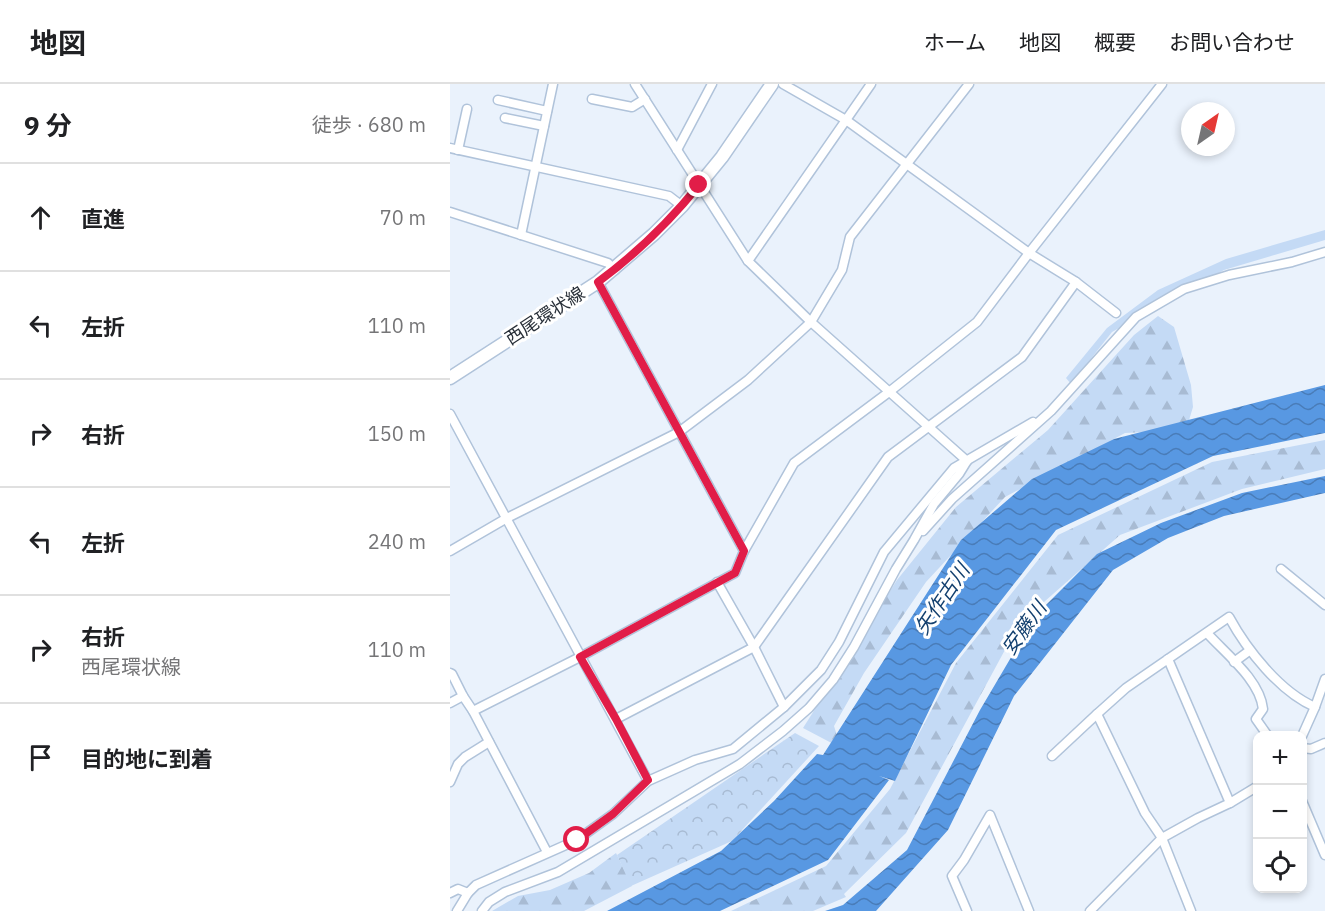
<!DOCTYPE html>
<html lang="ja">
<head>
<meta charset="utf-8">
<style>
  :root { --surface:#fff; --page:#f6f6f6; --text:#202124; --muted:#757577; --line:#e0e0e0 }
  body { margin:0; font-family:"IBM Plex Sans","Noto Sans JP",sans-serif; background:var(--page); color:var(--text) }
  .controls { position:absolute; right:18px; bottom:18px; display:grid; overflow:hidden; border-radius:12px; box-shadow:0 3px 9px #0003 }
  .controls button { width:54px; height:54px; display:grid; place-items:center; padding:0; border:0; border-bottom:2px solid var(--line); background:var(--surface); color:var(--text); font:30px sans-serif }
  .compass { position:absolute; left:731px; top:18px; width:54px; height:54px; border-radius:50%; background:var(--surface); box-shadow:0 3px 9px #0003; rotate:34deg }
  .stop { position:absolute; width:18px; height:18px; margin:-14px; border:4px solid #e11d48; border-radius:50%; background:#fff }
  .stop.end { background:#e11d48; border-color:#fff; box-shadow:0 2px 6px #0008 }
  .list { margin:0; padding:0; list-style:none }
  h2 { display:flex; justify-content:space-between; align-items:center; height:78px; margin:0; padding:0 24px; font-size:26px }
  h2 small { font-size:20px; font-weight:400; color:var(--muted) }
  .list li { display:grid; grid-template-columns:39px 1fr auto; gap:18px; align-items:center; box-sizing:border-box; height:108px; padding:0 24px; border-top:2px solid var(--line) }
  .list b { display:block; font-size:22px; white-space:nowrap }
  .list p { margin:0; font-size:20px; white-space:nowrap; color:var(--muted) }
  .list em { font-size:20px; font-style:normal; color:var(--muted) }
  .icon { flex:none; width:33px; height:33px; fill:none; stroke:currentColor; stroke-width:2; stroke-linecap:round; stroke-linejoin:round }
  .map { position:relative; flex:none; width:875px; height:827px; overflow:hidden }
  header { display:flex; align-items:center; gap:36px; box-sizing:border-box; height:84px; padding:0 30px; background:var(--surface); border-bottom:2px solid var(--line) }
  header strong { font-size:28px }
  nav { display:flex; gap:33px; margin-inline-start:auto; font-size:21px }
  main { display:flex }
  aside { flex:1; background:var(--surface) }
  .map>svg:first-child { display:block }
</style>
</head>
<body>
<header>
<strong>地図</strong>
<nav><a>ホーム</a><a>地図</a><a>概要</a><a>お問い合わせ</a></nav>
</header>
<main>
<aside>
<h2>9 分<small>徒歩 · 680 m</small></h2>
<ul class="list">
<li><svg class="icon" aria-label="ahead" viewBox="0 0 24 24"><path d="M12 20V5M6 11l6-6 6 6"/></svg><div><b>直進</b></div><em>70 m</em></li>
<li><svg class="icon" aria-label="left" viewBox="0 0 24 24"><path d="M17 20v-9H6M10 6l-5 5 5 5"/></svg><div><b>左折</b></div><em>110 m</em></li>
<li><svg class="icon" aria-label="right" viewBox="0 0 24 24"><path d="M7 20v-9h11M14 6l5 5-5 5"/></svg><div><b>右折</b></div><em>150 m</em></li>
<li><svg class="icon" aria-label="left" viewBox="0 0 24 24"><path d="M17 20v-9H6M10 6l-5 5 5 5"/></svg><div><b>左折</b></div><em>240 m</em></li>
<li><svg class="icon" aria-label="right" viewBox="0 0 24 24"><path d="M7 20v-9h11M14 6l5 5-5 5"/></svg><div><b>右折</b><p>西尾環状線</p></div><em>110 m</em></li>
<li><svg class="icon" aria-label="arrive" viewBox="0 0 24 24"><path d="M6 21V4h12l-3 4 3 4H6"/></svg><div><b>目的地に到着</b></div></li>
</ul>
</aside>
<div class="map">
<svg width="875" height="827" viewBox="0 0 875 827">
  <defs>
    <pattern id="forest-firs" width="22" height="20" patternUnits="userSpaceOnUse" patternTransform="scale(1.5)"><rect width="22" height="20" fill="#c4daf5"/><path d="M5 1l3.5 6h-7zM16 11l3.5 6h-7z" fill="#a8bbd3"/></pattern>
    <pattern id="park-crowns" width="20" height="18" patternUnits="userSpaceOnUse" patternTransform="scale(1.5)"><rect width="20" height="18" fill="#c4daf5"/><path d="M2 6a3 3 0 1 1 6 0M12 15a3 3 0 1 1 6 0" fill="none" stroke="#a8bbd3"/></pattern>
    <pattern id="water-waves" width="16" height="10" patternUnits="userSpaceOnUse" patternTransform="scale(1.5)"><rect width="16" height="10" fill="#5898e2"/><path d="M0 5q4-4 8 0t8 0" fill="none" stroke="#497cb8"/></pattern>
  </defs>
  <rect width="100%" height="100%" fill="#eaf2fc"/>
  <!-- green -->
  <path fill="#c4daf5" d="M875 146V156L774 186 662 248 621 300 616 294 657 244 708 206 776 175Z"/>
  <!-- forest -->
  <g fill="url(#forest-firs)">
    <path d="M708 232 724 243 741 301 743 323 736 346 675 349 555 413 476 498 414 589 384 642 391 664 353 644 447 496 506 423 598 346 684 251Z"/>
    <path d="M875 356V385L792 405 670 451 569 540 456 749 394 810 396 813 363 827H281L376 782 440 705 506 579 608 451 762 378Z"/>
    <path d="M166 769 182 802 134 827H42L68 812 100 806 139 789Z"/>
  </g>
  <!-- park -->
  <path fill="url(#park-crowns)" d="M345 649 369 662 282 757 181 802 167 771Z"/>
  <!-- water -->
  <g fill="url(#water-waves)">
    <path d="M875 301V349L763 372 606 446 501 581 445 697 429 692 439 696 378 776 270 827H157L271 767 324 717 367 670 373 671 511 456 582 395 664 355Z"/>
    <path d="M875 392V409L774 432 718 454 663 486 564 612 498 746 426 827H375L393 821 457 766 530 626 586 531 647 470 711 439 792 409Z"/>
  </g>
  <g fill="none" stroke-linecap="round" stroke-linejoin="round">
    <defs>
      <g id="street">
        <path d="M185 0 298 177 361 238 517 377"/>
        <path d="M333 0 396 36 579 169 626 198 666 229"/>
        <path d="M142 15 182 23 195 15"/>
        <path d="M48 16 97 27"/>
        <path d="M55 34 94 42"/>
        <path d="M0 64 219 112 232 122"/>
        <path d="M8 66 17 25"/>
        <path d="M227 66 262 0"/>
        <path d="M0 128 158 179 165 186"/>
        <path d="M71 151 103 0"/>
        <path d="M298 177 421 0"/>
        <path d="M148 198 294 467"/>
        <path d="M0 330 198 697"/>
        <path d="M473 447 502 415 601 327 686 233 734 205 779 191 842 178 875 168"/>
        <path d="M0 467 57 434 229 348 298 296 361 238 392 186 400 153 519 0"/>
        <path d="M831 485 875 521"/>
        <path d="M757 549C776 570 810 596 813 625L806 635 818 652"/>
        <path d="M718 575 780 719"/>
        <path d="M784 578 799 567"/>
        <path d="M0 589 2 590 13 612 23 627 97 768"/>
        <path d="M0 619 13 612"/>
        <path d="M334 623 371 586 389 558 434 468 504 384 583 338"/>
        <path d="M23 627 130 573 285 489 294 467 344 379 439 308 527 238 579 169 712 0"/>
        <path d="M166 635 304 563 438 373 572 273 626 198"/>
        <path d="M852 652 865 623 875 595"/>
        <path d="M852 664 861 665 875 659"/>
        <path d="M602 672 647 630"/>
        <path d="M0 698 8 680 15 673 39 658"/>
        <path d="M852 717 875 771"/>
        <path d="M0 809 8 805 18 809 26 801 127 756 163 730 198 697 245 676 283 665 334 623 304 563 267 498"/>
        <path d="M7 827 18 809"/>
        <path d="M32 827 39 818 55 808 108 788 290 680 333 647 359 624 383 596 404 563 446 485 464 456 484 420 509 390 517 377"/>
        <path d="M517 827 502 792 514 776 540 731 579 827"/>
        <path d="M640 827 712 754 748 734 780 719 808 702"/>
        <path d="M741 827 712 754 695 729 647 630 676 604 779 533C797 566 830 608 865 623"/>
      </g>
      <path id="secondary" d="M0 294 148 198 204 150 232 122 272 73 322 0"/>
    </defs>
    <!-- street casing -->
    <use href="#street" stroke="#b0c3da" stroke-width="11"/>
    <!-- secondary casing -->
    <use href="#secondary" stroke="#b0c3da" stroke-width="15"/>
    <!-- street -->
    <use href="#street" stroke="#fff" stroke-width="8"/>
    <!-- secondary -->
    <use href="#secondary" stroke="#fff" stroke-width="12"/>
  </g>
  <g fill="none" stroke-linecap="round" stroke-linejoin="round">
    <!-- route -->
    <path stroke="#e11d48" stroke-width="8" d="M127 756 163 730 198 696 166 635 130 573 285 489 294 467 148 198C186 170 220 137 249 101"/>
  </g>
  <g text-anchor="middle" stroke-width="6" stroke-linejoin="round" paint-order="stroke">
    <!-- street labels -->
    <g font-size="18" fill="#282f38" stroke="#fff">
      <text transform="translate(95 232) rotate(-33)" y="6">西尾環状線</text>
    </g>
    <!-- water labels -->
    <g font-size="20" font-style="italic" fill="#13406f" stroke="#fff">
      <text transform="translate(492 515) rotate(-56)" y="7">矢作古川</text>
      <text transform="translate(574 544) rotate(-54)" y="7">安藤川</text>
    </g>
  </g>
</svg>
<div class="controls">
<button>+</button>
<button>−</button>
<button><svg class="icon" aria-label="locate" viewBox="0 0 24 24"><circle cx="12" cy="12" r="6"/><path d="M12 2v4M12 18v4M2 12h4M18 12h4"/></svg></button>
</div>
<svg class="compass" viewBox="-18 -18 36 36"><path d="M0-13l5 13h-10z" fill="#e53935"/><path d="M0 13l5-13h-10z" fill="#757577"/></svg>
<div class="stop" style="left:127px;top:756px"></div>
<div class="stop end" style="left:249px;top:101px"></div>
</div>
</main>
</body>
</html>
